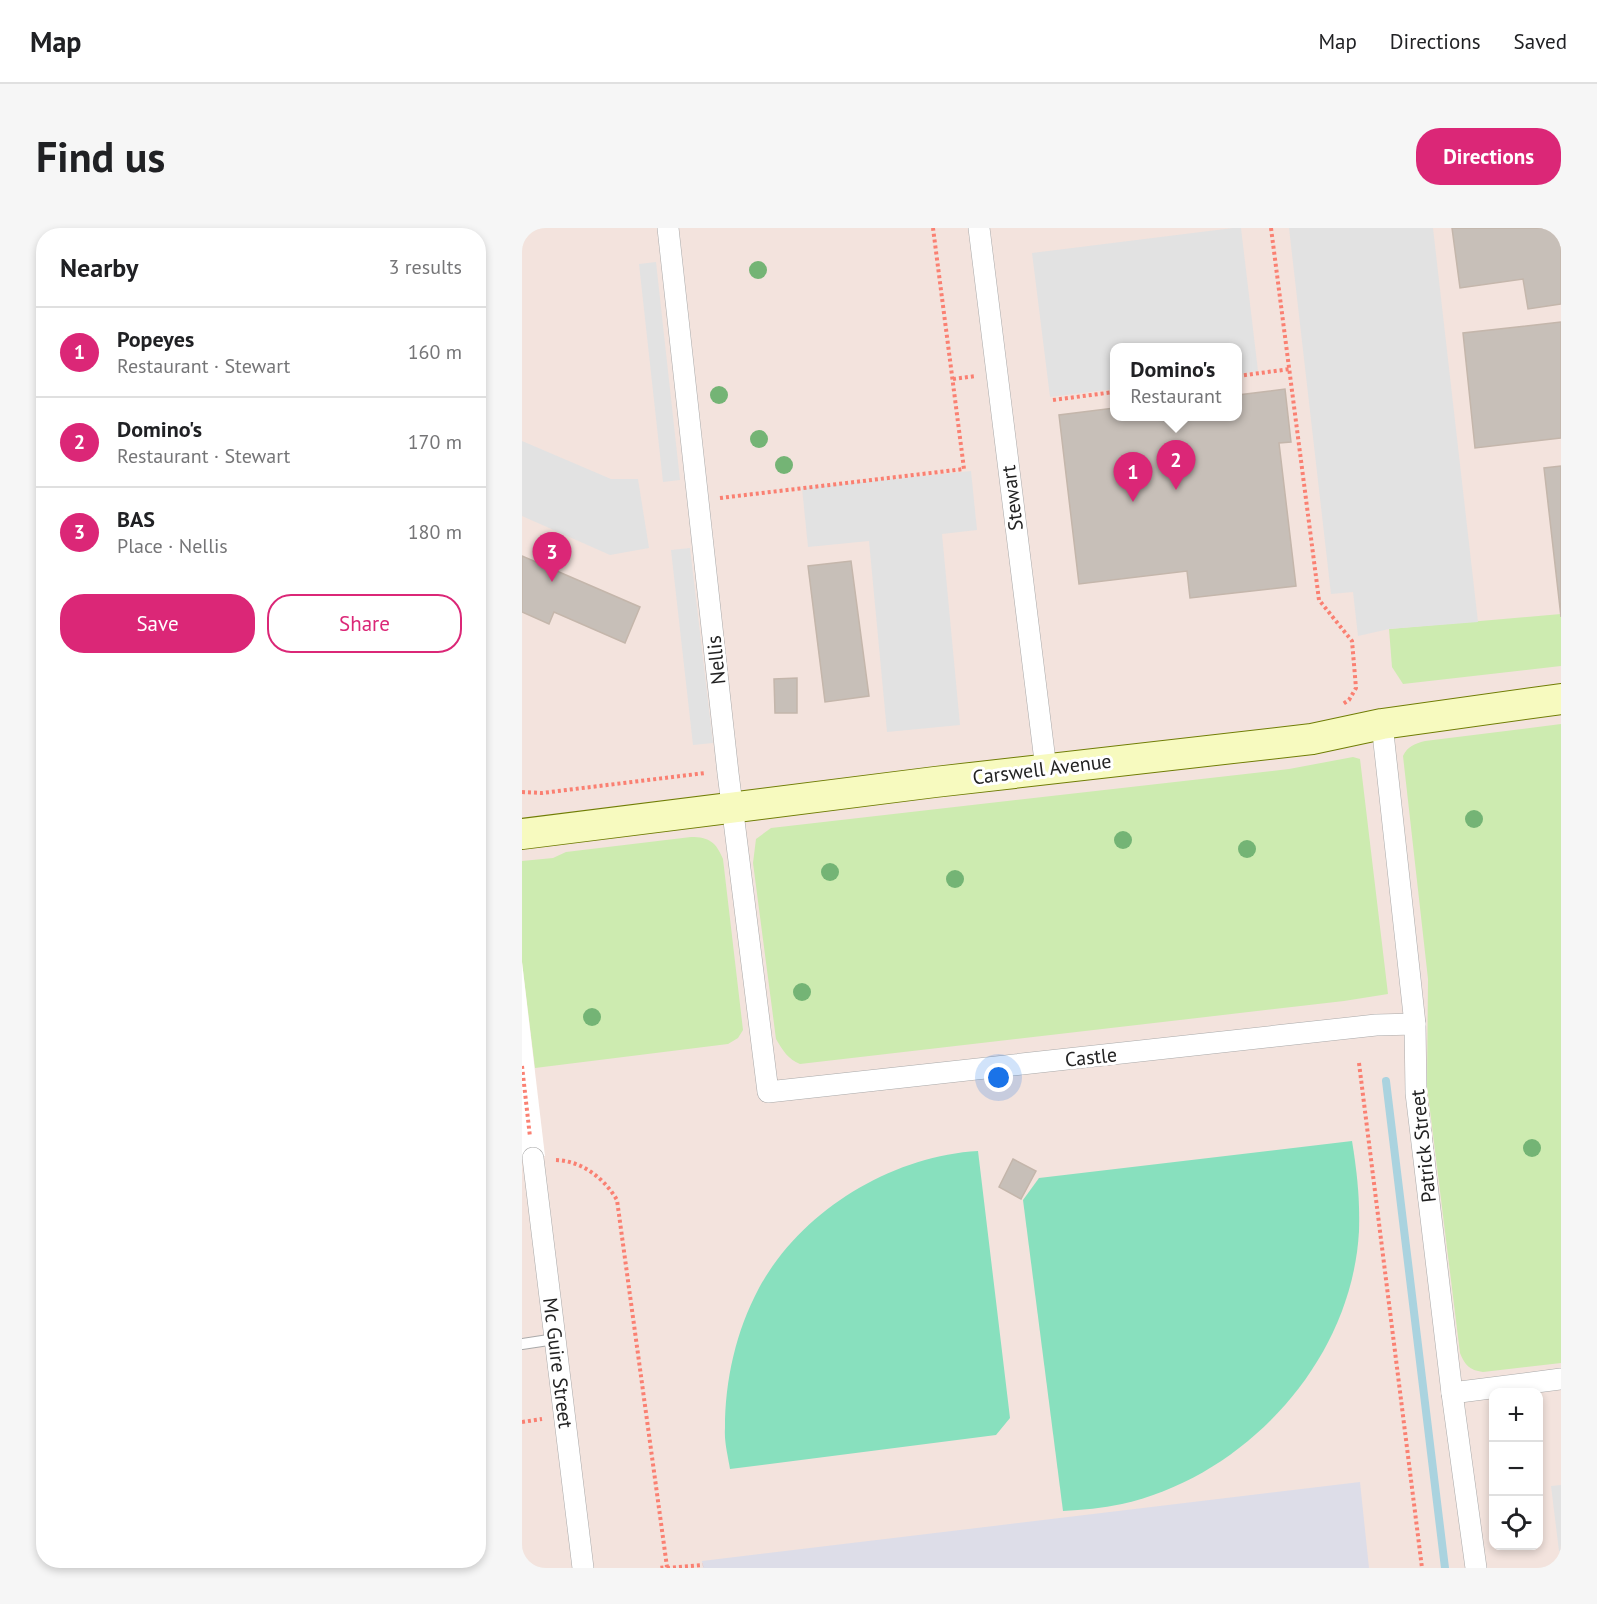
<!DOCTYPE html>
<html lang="en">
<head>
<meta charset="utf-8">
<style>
  :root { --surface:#fff; --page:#f6f6f6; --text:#202124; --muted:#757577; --line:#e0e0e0; --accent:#db2777 }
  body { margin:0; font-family:"PT Sans",sans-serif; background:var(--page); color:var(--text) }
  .controls { position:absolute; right:18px; bottom:18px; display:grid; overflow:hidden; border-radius:12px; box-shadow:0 3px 9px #0003 }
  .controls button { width:54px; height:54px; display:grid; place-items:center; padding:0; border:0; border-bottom:2px solid var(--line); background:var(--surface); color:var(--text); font:30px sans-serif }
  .you { position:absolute; left:477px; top:850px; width:21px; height:21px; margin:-15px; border:4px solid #fff; border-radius:50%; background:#1a73e8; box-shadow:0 0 0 9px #1a73e833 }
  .badge { display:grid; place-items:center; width:39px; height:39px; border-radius:50%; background:var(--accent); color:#fff; font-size:20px; font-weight:700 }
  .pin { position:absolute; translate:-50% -50px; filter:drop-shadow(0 2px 3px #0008) }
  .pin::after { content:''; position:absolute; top:32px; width:21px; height:18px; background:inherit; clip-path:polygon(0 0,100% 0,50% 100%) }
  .popup { position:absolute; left:588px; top:115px; width:132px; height:78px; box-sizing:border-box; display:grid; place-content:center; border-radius:12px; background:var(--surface); filter:drop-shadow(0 2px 4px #0005); font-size:20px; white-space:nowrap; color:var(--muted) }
  .popup b { font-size:22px; color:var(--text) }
  .popup::after { content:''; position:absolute; left:50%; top:100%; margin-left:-12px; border:12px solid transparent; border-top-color:var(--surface) }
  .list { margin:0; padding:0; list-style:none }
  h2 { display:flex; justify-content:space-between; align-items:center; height:78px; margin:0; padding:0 24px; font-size:26px }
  h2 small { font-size:20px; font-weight:400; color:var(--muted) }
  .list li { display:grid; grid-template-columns:39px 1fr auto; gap:18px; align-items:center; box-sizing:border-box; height:90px; padding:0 24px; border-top:2px solid var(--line) }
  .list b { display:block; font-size:22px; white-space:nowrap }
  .list p { margin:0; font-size:20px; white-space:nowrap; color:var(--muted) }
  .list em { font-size:20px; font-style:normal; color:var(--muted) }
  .actions { display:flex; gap:12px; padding:18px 24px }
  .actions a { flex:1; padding:14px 0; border:2px solid var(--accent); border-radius:24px; text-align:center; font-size:21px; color:var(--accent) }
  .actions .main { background:var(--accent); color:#fff }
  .icon { flex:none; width:33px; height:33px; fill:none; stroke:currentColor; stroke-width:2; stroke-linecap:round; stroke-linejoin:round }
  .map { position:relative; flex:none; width:1039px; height:1340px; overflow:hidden; border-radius:24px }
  header { display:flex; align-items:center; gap:36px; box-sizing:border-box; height:84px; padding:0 30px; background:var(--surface); border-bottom:2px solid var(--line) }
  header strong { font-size:28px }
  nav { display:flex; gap:33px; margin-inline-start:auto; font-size:21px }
  .intro { display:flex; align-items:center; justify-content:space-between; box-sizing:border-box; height:144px; padding:0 36px }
  h1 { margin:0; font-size:42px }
  .button { padding:15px 27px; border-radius:24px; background:var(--accent); color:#fff; font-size:21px; font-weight:700 }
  main { display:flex; gap:36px; padding:0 36px }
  aside { flex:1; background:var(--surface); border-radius:24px; box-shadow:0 3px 9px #0003 }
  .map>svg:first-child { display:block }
</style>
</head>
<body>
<header>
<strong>Map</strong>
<nav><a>Map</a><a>Directions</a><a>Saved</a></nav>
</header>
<div class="intro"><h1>Find us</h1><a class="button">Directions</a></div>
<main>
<aside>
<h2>Nearby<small>3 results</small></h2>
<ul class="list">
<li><span class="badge">1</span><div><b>Popeyes</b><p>Restaurant · Stewart</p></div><em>160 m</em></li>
<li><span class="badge">2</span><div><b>Domino's</b><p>Restaurant · Stewart</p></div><em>170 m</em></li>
<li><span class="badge">3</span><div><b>BAS</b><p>Place · Nellis</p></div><em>180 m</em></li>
</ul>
<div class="actions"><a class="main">Save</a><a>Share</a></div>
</aside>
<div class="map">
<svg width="1039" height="1340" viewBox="0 0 1039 1340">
  <rect width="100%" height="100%" fill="#f2efe9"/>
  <!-- military -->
  <path fill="#f3e3dd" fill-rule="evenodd" d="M0 0H1039V1340H0ZM592 119H716V188H592ZM972 1164H1017V1318H972Z"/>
  <!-- grass -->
  <g fill="#cdebb0">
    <path d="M1039 386V438L881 456 870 439 867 401Z"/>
    <path d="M1039 496V1135L961 1144C947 1142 943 1137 938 1125L905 858 906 751 881 528C886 518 892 516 903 513Z"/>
    <path d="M831 529 838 531 866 766 822 773 278 836C266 831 261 823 254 811L231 635 234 611 249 600 767 541Z"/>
    <path d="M169 609C187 609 194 614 201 631L221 802 216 810 206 816 13 840 0 734V633L31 630 44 624Z"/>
  </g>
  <!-- pitch -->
  <g fill="#88e0be">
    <path d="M830 913C835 943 838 972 837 1003 830 1133 724 1248 600 1276 580 1280 561 1282 541 1283L501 972 517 950Z"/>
    <path d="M456 923 488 1190 474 1207 208 1241C206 1228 202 1214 203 1200 203 1152 214 1103 237 1060 279 983 369 928 456 923Z"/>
  </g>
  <!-- parking -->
  <g fill="#e2e2e2">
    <path d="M711 0H719L736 143 716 146V119H592V161L528 169 510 25Z"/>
    <path d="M767 0H911L956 394 867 401 836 408 831 364 809 366Z"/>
    <path d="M134 34 158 252 141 254 117 36Z"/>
    <path d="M0 213 89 251H116L127 320 88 327 0 288Z"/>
    <path d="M449 243 455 302 420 306 438 497 365 504 347 313 286 319 280 260Z"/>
    <path d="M168 320 191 515 171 517 149 322Z"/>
    <path d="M1039 1257V1323H1037L1029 1258Z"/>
  </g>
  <!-- plaza -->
  <path fill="#dddde8" d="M838 1254 847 1340H181L180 1333Z"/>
  <!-- pier -->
  <path fill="#fff" d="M0 734 23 928 0 931Z"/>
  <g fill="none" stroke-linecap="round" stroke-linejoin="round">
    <!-- stream -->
    <path stroke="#aad3df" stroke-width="8" d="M864 853 923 1340"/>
  </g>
  <!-- building -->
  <g fill="#c7bfb8" stroke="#c4b6ab" stroke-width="1.5">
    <path d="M930 0H1039V76L1006 81 1001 51 938 60Z"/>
    <path d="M1039 94V210L953 220 941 105Z"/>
    <path d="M763 161 769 214 757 215 774 358 668 370 665 343 557 356 537 187 592 180V188H716V167Z"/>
    <path d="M1039 238V389L1022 240Z"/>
    <path d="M0 328 118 379 103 415 32 384 27 396 0 384Z"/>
    <path d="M329 333 347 468 303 474 286 338Z"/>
    <path d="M275 450V485H253L252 451Z"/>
    <path d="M491 931 514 943 499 971 477 959Z"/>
  </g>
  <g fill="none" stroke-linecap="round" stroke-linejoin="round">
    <defs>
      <path id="lane" d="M0 1116 33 1111"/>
      <g id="street">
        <path d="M146 0 206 545 246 864 854 797 893 796"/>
        <path d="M457 0 524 541"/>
        <path d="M860 496 893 796 894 865 930 1165 954 1340"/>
        <path d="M11 930 61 1340"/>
        <path d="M930 1165 1039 1151"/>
      </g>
      <path id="secondary" d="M0 606 413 554 790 511 860 496 1039 471"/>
    </defs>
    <!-- lane casing -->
    <use href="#lane" stroke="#a9a9a9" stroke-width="12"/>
    <!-- street casing -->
    <use href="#street" stroke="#a9a9a9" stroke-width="22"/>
    <!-- secondary casing -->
    <use href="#secondary" stroke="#707d05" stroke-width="32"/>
    <!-- path -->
    <g stroke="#fa8072" stroke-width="4" stroke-dasharray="3 3" stroke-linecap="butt">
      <path d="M749 0 797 372 830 413 834 460 827 472 821 476"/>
      <path d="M716 148 768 141"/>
      <path d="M431 151 454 148"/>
      <path d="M531 172 592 164"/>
      <path d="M198 270 442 241 411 0"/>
      <path d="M0 564 20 565 183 545"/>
      <path d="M837 835 900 1340"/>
      <path d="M0 838 8 909"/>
      <path d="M34 932C60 933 82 950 95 972L145 1339 136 1340"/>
      <path d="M0 1194 20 1191"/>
      <path d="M145 1340 181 1337"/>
    </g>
    <!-- lane -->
    <use href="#lane" stroke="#fff" stroke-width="10"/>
    <!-- street -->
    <use href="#street" stroke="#fff" stroke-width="21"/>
    <!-- secondary -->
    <use href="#secondary" stroke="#f7fabf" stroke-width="30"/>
  </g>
  <!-- trees -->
  <g fill="#74b475">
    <circle cx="236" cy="42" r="9"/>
    <circle cx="197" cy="167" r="9"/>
    <circle cx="237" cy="211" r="9"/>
    <circle cx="262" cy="237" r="9"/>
    <circle cx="952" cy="591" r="9"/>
    <circle cx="601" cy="612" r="9"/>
    <circle cx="725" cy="621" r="9"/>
    <circle cx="308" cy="644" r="9"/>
    <circle cx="433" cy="651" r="9"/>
    <circle cx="280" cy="764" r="9"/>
    <circle cx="70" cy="789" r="9"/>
    <circle cx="1010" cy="920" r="9"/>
  </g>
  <g text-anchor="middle" stroke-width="6" stroke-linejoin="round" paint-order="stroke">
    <!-- street labels -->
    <g font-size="20" fill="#222" stroke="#fff">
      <text transform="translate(490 270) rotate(-97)" y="7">Stewart</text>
      <text transform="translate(194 432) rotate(-96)" y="7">Nellis</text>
      <text transform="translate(520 541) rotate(-7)" y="7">Carswell Avenue</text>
      <text transform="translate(569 829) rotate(-6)" y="7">Castle</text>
      <text transform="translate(901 918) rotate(-96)" y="7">Patrick Street</text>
      <text transform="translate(36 1135) rotate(83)" y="7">Mc Guire Street</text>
    </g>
  </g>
</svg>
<div class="controls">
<button>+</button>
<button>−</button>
<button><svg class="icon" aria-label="locate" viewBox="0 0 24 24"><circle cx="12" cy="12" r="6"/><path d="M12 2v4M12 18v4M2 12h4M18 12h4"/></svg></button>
</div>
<div class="you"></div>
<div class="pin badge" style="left:611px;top:274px">1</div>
<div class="pin badge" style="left:654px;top:262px">2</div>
<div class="popup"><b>Domino's</b>Restaurant</div>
<div class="pin badge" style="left:30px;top:354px">3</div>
</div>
</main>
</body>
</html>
